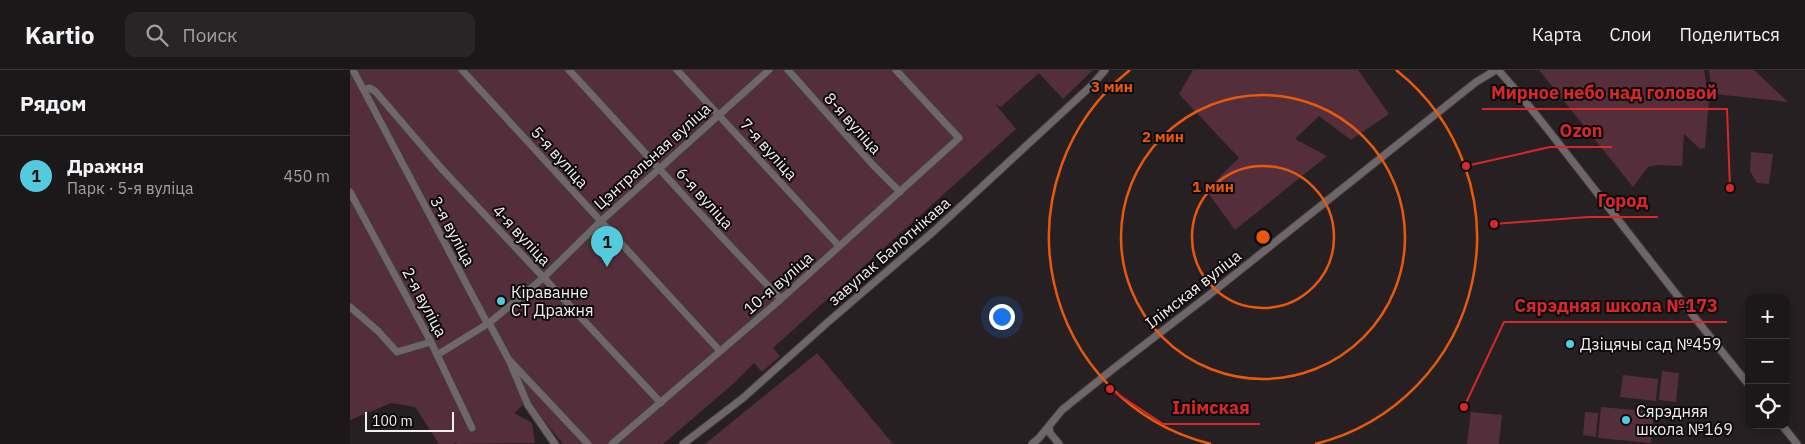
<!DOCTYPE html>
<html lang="ru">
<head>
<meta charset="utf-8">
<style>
  :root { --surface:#1c181a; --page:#292527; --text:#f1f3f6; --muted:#a0a0a2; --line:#3a3739; --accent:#53cbdc }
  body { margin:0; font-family:"IBM Plex Sans",sans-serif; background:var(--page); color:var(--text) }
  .controls { position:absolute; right:15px; bottom:15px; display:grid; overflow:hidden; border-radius:10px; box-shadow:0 2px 8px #0003 }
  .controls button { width:45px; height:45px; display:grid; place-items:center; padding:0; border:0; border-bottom:1px solid var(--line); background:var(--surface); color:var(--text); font:25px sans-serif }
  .scale { position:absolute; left:15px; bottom:12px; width:89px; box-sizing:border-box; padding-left:5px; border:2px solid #f2eeef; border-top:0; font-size:14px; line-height:18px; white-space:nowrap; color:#f2eeef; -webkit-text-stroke:4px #0d0a0b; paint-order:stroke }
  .you { position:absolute; left:651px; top:246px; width:18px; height:18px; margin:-12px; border:4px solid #fff; border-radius:50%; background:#1a73e8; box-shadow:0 0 0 8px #1a73e833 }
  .badge { display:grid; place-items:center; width:32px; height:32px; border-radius:50%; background:var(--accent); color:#111; font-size:16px; font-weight:700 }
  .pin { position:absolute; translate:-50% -41px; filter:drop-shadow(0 1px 2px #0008) }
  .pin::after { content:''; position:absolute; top:26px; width:18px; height:15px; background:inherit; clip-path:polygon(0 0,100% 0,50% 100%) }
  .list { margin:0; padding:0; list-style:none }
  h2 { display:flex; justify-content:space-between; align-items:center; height:65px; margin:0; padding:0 20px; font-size:21px }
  h2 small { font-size:16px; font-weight:400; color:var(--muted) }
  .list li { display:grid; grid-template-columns:32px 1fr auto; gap:15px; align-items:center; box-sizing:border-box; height:80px; padding:0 20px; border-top:1px solid var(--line) }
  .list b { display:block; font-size:19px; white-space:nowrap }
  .list p { margin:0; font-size:16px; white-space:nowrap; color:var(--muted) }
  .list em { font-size:16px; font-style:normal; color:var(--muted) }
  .icon { flex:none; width:28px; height:28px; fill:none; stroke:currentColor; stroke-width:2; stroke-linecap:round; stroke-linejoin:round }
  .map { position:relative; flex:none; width:1455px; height:374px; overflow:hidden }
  header { display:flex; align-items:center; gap:30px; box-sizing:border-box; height:70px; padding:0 25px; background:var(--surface); border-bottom:1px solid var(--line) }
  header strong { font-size:24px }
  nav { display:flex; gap:28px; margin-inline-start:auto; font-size:18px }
  .search { width:350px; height:45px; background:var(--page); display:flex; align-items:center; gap:12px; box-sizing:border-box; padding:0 18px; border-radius:10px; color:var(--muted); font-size:19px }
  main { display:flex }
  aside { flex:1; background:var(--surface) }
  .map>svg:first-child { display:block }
</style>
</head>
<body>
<header>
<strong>Kartio</strong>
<div class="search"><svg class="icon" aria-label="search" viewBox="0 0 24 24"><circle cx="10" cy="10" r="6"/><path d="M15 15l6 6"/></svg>Поиск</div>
<nav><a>Карта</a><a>Слои</a><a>Поделиться</a></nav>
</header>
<main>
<aside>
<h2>Рядом<small></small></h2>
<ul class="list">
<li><span class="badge">1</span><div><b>Дражня</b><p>Парк · 5-я вуліца</p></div><em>450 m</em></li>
</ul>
</aside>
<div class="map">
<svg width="1455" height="374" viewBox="0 0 1455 374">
  <rect width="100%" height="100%" fill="#262022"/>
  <!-- green -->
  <g fill="#542e3b">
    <path d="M0 0H743L713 29 689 3 651 37 645 34 666 59 423 278 430 286 412 302 404 293 383 314 313 374H213L183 337 173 335 164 343 182 353 185 373 106 374 107 372 103 374H89L65 337 41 333 0 350Z"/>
    <path d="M843 0H1008L1039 44 1001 70 969 46 945 69 977 86 885 160 856 120 889 88 829 24Z"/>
    <path d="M1189 0H1354L1359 28 1355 78 1350 79 1334 64 1332 96 1308 95 1298 97 1283 117Z"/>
    <path d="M1359 0H1404L1438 32 1365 24 1361 15Z"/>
    <path d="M1401 82 1423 84 1419 114 1407 113 1400 101Z"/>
    <path d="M467 283 543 374H355Z"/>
    <path d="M1312 301 1329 303 1326 332 1309 330Z"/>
    <path d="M1273 305 1308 309 1306 331 1270 327Z"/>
    <path d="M1251 337 1304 342 1301 373 1248 368Z"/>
    <path d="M1121 342 1152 345 1149 374H1117Z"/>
    <path d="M1235 342 1248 343 1246 367 1233 365Z"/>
  </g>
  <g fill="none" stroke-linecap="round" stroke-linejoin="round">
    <defs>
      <g id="minor">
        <path d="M3 0 136 251 139 253 159 290 178 335 205 374"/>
        <path d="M112 0 369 280"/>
        <path d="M219 0C290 76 358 155 431 229"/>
        <path d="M327 0 489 176"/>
        <path d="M438 0 523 95 550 122"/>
        <path d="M1148 0C1176 30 1201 64 1227 97 1284 170 1340 243 1399 315"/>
        <path d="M14 20 19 18 25 21 91 98 311 333"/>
        <path d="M0 122 81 272 122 358"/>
        <path d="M0 237 28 261 47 282 81 272"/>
        <path d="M87 285 139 253 161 235 193 208 250 152 419 0"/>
        <path d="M161 292 238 374"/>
        <path d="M1432 355 1447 374"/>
        <path d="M699 358 700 363 709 374"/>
        <path d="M262 374 431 229 609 68 546 0"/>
        <path d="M333 374 393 328 478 252 584 161 742 15 755 0"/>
        <path d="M682 374 689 368 712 340 763 299 859 225 1126 12 1146 0"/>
      </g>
    </defs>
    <!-- minor casing -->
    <use href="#minor" stroke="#413b3d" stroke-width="9"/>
    <!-- minor -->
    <use href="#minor" stroke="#6e6668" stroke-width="7"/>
  </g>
  <!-- distance rings -->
  <g fill="none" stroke="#e8590c" stroke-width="2.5">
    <circle cx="913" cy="167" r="71"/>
    <circle cx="913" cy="167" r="142"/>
    <path d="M861 374A213 213 0 0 1 780 0M1046 0A213 213 0 0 1 965 374"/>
  </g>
  <!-- markers -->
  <g fill="#53cbdc" stroke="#0d0a0b" stroke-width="2">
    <circle cx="151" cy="231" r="5"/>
    <circle cx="1220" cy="274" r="5"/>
    <circle cx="1276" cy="350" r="5"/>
  </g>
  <g text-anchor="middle" stroke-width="4" stroke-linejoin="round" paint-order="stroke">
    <!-- street labels -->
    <g font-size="16" fill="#f2eeef" stroke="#0d0a0b">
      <text transform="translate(503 53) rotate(48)" y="6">8-я вуліца</text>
      <text transform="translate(419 79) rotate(48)" y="6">7-я вуліца</text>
      <text transform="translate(302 86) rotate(-42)" y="6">Цэнтральная вуліца</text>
      <text transform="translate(210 87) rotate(48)" y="6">5-я вуліца</text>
      <text transform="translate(355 128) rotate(48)" y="6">6-я вуліца</text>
      <text transform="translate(103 161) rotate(62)" y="6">3-я вуліца</text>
      <text transform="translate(172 165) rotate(47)" y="6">4-я вуліца</text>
      <text transform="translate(539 181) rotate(-41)" y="6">завулак Балотнікава</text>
      <text transform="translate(428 213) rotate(-41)" y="6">10-я вуліца</text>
      <text transform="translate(843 219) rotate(-38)" y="6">Ілімская вуліца</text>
      <text transform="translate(75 232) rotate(62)" y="6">2-я вуліца</text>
    </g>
    <!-- poi labels -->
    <g font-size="16" fill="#f2eeef" stroke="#0d0a0b" text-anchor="start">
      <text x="161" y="228">Кіраванне<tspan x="161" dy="18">СТ Дражня</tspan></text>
      <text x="1230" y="280">Дзіцячы сад №459</text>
      <text x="1286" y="347">Сярэдняя<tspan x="1286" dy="18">школа №169</tspan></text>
    </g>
  </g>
  <circle cx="913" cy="167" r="8" fill="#e8590c" stroke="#0d0a0b" stroke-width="2.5"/>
  <g font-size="15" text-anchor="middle" font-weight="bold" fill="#e8590c" stroke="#0d0a0b" stroke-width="4" stroke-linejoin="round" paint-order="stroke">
    <text x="762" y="22">3 мин</text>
    <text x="813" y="72">2 мин</text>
    <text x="863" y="122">1 мин</text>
  </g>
  <!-- callouts -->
  <path fill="none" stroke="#d62828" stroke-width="2" d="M1380 118L1377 39H1132M1116 96L1200 77H1262M1144 154L1238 147H1308M1114 337L1154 252H1377M760 319L813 354H910"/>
  <g fill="#d62828" stroke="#0d0a0b" stroke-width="2">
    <circle cx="1380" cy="118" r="5"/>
    <circle cx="1116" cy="96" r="5"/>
    <circle cx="1144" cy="154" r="5"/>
    <circle cx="1114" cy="337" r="5"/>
    <circle cx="760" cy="319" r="5"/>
  </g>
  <g font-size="18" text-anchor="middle" font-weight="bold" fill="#d62828" stroke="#0d0a0b" stroke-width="4" stroke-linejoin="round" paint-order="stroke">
    <text x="1254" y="29">Мирное небо над головой</text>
    <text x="1231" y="67">Ozon</text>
    <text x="1273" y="137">Город</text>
    <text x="1266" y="242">Сярэдняя школа №173</text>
    <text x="861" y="344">Ілімская</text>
  </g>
</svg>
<div class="controls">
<button>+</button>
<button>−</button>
<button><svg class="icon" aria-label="locate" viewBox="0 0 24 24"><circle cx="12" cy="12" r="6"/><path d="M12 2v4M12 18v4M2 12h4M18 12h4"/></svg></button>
</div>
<div class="scale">100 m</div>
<div class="you"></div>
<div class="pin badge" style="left:257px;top:197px">1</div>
</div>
</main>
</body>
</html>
